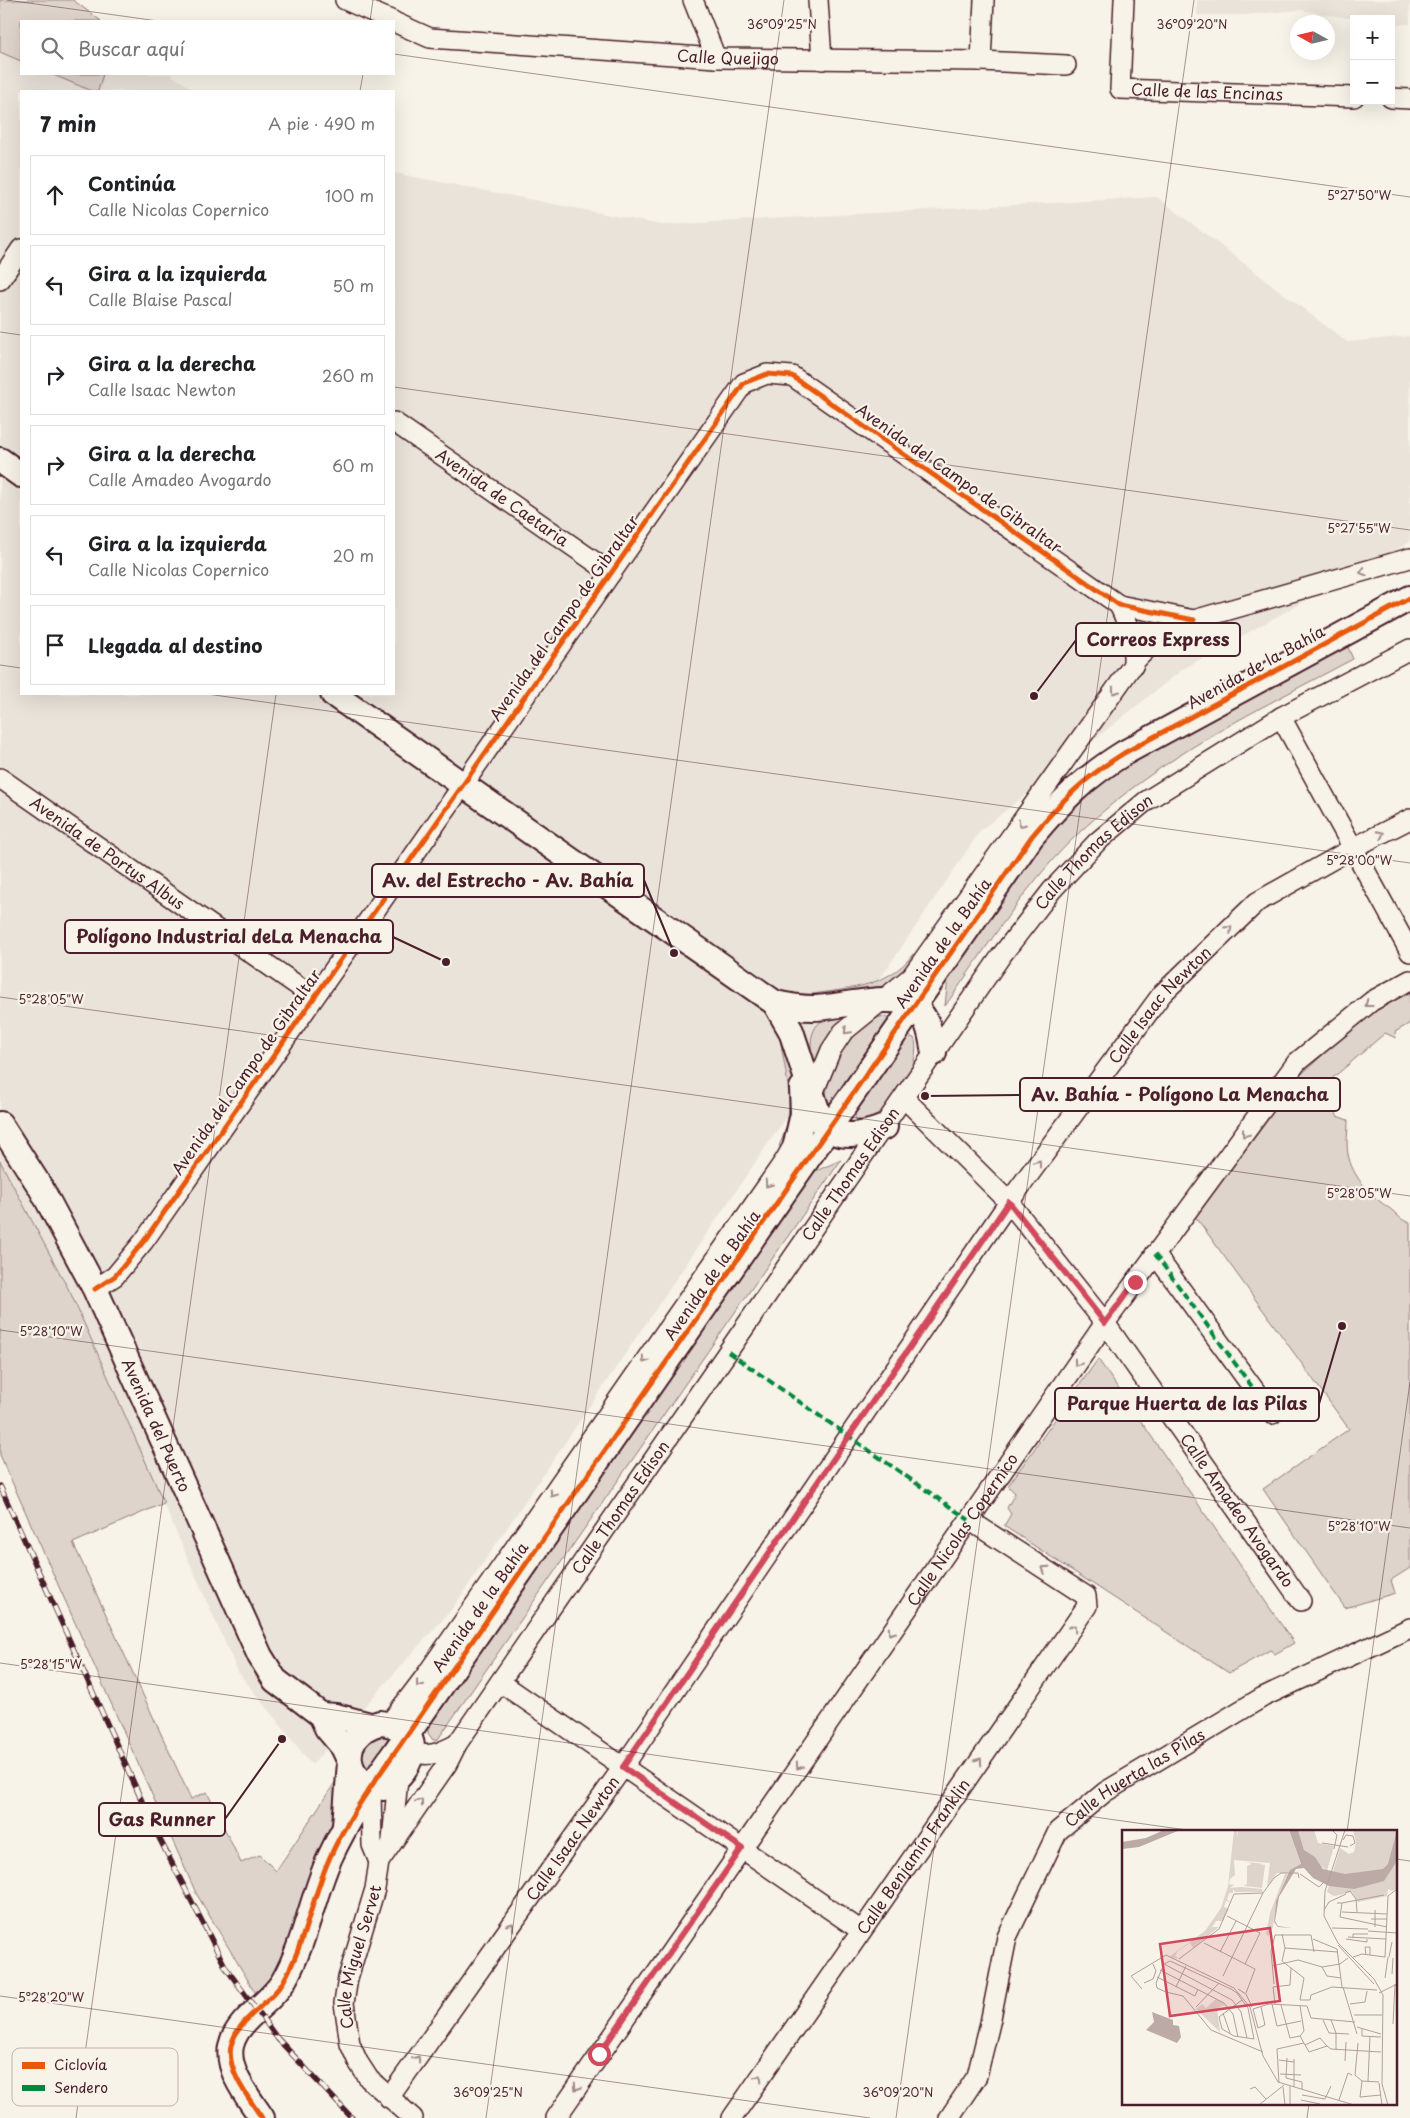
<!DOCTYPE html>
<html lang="es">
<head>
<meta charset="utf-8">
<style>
  :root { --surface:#fff; --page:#f2f2f2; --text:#202124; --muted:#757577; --line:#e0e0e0 }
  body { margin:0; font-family:"Playpen Sans",sans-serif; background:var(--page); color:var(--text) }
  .controls { position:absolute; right:15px; top:15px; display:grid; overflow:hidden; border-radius:0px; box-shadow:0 5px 20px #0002 }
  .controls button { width:45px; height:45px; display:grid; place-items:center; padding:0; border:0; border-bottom:1px solid var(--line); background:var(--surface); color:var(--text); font:25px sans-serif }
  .compass { position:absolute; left:1290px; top:15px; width:45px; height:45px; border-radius:50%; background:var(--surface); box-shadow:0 5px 20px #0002; rotate:278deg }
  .stop { position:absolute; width:15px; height:15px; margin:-11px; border:4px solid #d1495b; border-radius:50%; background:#fff }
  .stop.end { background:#d1495b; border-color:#fff; box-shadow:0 1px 5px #0008 }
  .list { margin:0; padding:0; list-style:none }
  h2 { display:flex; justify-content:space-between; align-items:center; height:65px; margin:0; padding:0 20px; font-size:21px }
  h2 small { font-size:16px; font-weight:400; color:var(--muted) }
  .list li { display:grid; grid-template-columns:32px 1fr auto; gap:15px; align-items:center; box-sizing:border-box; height:80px; margin:0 10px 10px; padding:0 10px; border:1px solid var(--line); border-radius:0px }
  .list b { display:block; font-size:19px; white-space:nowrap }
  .list p { margin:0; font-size:16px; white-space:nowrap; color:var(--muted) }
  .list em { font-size:16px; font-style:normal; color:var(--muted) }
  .icon { flex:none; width:28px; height:28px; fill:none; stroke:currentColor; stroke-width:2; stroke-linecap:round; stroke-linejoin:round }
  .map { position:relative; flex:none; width:1410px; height:2118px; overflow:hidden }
  .search { position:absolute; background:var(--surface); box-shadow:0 5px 20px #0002; left:20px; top:20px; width:375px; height:55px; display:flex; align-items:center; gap:12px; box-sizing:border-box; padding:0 18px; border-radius:0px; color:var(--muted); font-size:19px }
  .panel { position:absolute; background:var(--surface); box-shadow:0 5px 20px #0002; left:20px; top:90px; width:375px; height:605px; border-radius:0px }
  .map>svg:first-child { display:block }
</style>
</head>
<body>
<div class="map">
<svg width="1410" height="2118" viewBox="0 0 1410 2118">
  <rect width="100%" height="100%" fill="#f7f3e8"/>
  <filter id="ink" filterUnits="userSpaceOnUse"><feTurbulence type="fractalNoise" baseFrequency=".02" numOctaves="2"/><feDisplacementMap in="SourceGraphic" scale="10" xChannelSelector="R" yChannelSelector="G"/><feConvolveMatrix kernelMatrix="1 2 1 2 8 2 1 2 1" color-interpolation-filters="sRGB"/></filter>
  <g filter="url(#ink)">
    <!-- built -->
    <g fill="#eae3da">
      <path d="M0 0H73L101 21H21V74H170L195 91H21V694H394V173L662 225 1157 197 1347 342 1410 336V542L1183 669 981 830 452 1609 312 1765 238 1672 71 1294 0 1188Z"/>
      <path d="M1197 0H1410V24L1391 25V19H1354L1300 10 1246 15H1197Z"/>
    </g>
    <!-- green -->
    <g fill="#ded4cc" stroke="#947a7c">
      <path d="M0 0H73L101 21H21V61L0 52Z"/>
      <path d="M51 74H103L98 91H92Z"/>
      <path d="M1344 638 1353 659C1257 710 1163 755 1082 830 1028 880 988 946 945 1006L948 978 957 959 1041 838 1092 784Z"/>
      <path d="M913 954 918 958 891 983 870 990 807 1002 788 999 792 992 800 996C839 989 887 990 913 954Z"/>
      <path d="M1410 990V1023L1395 1032 1396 1038 1385 1033 1327 1083 1337 1116 1348 1120C1348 1131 1346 1144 1348 1154 1352 1177 1371 1196 1389 1208 1398 1214 1398 1219 1410 1223V1568L1391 1580 1395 1593 1345 1608 1263 1489 1349 1429 1195 1216 1295 1080 1369 1013Z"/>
      <path d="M851 1015 815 1070C810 1052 806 1027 827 1018 834 1015 844 1016 851 1015Z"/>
      <path d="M776 1016 791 1061 797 1100 784 1150 779 1146C798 1106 785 1077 780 1036L777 1028 771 1021Z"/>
      <path d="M883 1016 887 1018 890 1026 833 1105C826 1101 826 1095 827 1088 831 1058 853 1025 883 1016Z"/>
      <path d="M905 1035 914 1038C925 1065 881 1130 855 1119L856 1107Z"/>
      <path d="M841 1160 438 1739 433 1740 428 1733V1724L809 1174Z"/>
      <path d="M0 1161 71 1294 164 1503 73 1543 191 1799 207 1792 241 1863 260 1855 276 1871 336 1781 334 1820 271 1984 258 1997 196 1893 0 1455Z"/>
      <path d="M1098 1359 1294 1643 1275 1654 1270 1650 1229 1673 1004 1526 1011 1514 1007 1508 1015 1493 1008 1486Z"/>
      <path d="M397 1730 369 1778 359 1766 363 1742 370 1734Z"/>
    </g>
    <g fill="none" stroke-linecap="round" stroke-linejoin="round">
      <defs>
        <g id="minor">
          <path d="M345 0 393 21"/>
          <path d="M693 0 716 58"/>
          <path d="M818 0 822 60"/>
          <path id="s1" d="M1124 0 1120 89 1354 97"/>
          <path id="s2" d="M394 22 430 38 716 58 981 61 1066 65"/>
          <path d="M981 61 984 0"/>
          <path d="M1391 98 1410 99"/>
          <path d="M0 280 21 249"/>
          <path id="s3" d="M394 422 611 573"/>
          <path d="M1119 605C1129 626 1134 642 1133 666"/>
          <path d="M1281 717 1410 952"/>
          <path id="s4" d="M0 778 314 997"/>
          <path id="s5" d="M905 1099 1009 1202 1105 1323 1301 1601"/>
          <path d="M810 1101 831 1050 843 1032 911 977 1137 659C1156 639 1169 630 1194 620L1410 558"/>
          <path d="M1155 1254 1272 1414"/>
          <path d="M95 1289 115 1276 144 1241 744 383 767 374 792 376 1119 605 1194 620"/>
          <path d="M500 1682 860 1930"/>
          <path d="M389 1724 424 1678 785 1160 801 1132"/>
          <path d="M412 1752C430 1758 441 1752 457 1744"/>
          <path d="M371 1787 372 1845 379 1862"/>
          <path d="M392 1840 398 1779"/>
          <path id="s6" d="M389 2098 623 1767 1009 1202 1162 994 1257 902 1353 848 1410 819"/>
          <path id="s7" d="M413 2118 369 2079 358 2062 350 2044 344 2003 348 1978 375 1889 379 1862 447 1764 457 1744 1001 956 1052 890 1097 842 1146 801 1281 717 1410 649"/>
          <path id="s8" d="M556 2118 1105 1323 1297 1062 1372 1001 1410 980"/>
          <path id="s9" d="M732 2118 1087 1606 1086 1596 969 1520"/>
          <path id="s10" d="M949 2118 977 2076 990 2023 1007 1937 1058 1831 1105 1792 1263 1697 1410 1628"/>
        </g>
        <g id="tertiary">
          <path d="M0 460 21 475"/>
          <path d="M333 694 775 1003C788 1006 800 1008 813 1008 839 1008 895 990 916 1008 929 1019 931 1036 934 1053"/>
          <path d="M775 1003 791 1031 821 1122C837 1142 864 1135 885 1127"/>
          <path id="s11" d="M0 1124 41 1188 95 1289 260 1656 275 1680 321 1715 327 1728 343 1747 350 1762 345 1825"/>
          <path d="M796 1144 803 1114 802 1088"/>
          <path d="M321 1715 336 1716 370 1725"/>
          <path d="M380 1723C427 1727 417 1768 384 1788 341 1786 337 1733 380 1723Z"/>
          <path d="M262 2118C249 2098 226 2071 231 2046 237 2019 269 2005 283 1982 305 1944 312 1897 330 1857 350 1813 380 1774 407 1735L1032 836C1062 800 1084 778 1124 753L1410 598"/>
        </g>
      </defs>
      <!-- minor casing -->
      <use href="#minor" stroke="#4a1f2b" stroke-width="22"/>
      <!-- tertiary casing -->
      <use href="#tertiary" stroke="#4a1f2b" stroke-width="28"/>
      <!-- minor -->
      <use href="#minor" stroke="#f7f3e8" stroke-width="19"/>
      <!-- tertiary -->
      <use href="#tertiary" stroke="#f7f3e8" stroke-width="24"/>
      <defs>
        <path id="rail" d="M0 1486 155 1830 226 1968 277 2038 352 2118"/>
      </defs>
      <!-- rail casing -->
      <use href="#rail" stroke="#4a1f2b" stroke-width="5.5"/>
      <!-- rail -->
      <use href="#rail" stroke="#f7f3e8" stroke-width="4" stroke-dasharray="11" stroke-linecap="butt"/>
      <!-- quiet -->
      <g stroke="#00873e" stroke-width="4" stroke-dasharray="8 4" stroke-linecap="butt">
        <path d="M1155 1254 1272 1414"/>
        <path d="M728 1352 969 1520"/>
      </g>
      <defs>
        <g id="cycleway">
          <path d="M95 1289 115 1276 144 1241 744 383 767 374 792 376 1119 605 1194 620"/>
          <path d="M262 2118C249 2098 226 2071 231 2046 237 2019 269 2005 283 1982 305 1944 312 1897 330 1857 350 1813 380 1774 407 1735L1032 836C1062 800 1084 778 1124 753L1410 598"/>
        </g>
      </defs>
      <!-- cycleway casing -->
      <use href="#cycleway" stroke="#f7f3e8" stroke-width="8"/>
      <!-- cycleway -->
      <use href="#cycleway" stroke="#e8590c" stroke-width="5"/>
    </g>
    <!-- one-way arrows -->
    <defs><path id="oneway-chevron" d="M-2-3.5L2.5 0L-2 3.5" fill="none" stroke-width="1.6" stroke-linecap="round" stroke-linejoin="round" transform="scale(1.25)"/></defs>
    <g stroke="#a0898a">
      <use href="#oneway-chevron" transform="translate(1363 572) rotate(164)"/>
      <use href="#oneway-chevron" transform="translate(1115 691) rotate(125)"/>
      <use href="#oneway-chevron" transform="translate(1021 824) rotate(125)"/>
      <use href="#oneway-chevron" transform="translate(1381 834) rotate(-26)"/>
      <use href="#oneway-chevron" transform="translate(1229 929) rotate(-44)"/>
      <use href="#oneway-chevron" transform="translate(1368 1004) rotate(143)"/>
      <use href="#oneway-chevron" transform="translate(847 1031) rotate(135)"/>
      <use href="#oneway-chevron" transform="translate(1245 1134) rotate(127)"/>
      <use href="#oneway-chevron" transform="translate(1038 1163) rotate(-54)"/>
      <use href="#oneway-chevron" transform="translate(768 1184) rotate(125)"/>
      <use href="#oneway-chevron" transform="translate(645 1360) rotate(125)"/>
      <use href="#oneway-chevron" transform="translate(1077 1363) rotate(125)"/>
      <use href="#oneway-chevron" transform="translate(553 1494) rotate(125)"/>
      <use href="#oneway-chevron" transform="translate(1045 1569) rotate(-147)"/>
      <use href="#oneway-chevron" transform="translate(1073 1628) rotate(-55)"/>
      <use href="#oneway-chevron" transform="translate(891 1632) rotate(125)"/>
      <use href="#oneway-chevron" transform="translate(419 1684) rotate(128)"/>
      <use href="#oneway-chevron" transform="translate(979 1761) rotate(-55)"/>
      <use href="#oneway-chevron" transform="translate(799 1766) rotate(125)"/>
      <use href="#oneway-chevron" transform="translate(420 1802) rotate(-54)"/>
      <use href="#oneway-chevron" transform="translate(511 1926) rotate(-55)"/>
      <use href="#oneway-chevron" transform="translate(417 2059) rotate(-55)"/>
      <use href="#oneway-chevron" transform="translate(759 2078) rotate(-56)"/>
      <use href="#oneway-chevron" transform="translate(577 2087) rotate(125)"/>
    </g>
  </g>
  <g fill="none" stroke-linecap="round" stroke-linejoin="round" filter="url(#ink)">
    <!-- route -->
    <path stroke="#d1495b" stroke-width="6" d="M599 2054 742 1848 623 1767 1009 1202 1105 1323 1135 1282"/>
  </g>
  <!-- ticks -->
  <path fill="none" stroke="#4a1f2b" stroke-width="1" stroke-opacity="0.45" d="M7 0 158 21M370 21 373 0M394 54 1410 197M360 91 363 74M0 332 21 335M394 387 1410 530M0 665 21 668M207 694 1410 863M0 997 1410 1196M0 1330 1410 1528M0 1663 1201 1832M1347 1832 1410 1382M1396 1859 1410 1861M0 1996 870 2118M76 2118 276 694M486 2118 784 0M896 2118 1194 0M1307 2118 1309 2104"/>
  <g text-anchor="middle" stroke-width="4.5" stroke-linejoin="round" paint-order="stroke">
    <!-- street labels -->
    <g font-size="16" fill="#4a1f2b" stroke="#f7f3e8">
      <text dy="6" stroke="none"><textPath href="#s2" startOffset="338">Calle Quejigo</textPath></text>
      <text dy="6" stroke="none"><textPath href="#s1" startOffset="176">Calle de las Encinas</textPath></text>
      <text transform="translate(959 478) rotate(35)" y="6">Avenida del Campo de Gibraltar</text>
      <text dy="6" stroke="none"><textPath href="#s3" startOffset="132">Avenida de Caetaria</textPath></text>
      <text transform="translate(564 618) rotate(-55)" y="6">Avenida del Campo de Gibraltar</text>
      <text transform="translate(1256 667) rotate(-29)" y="6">Avenida de la Bahía</text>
      <text dy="6" stroke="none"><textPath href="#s4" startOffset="131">Avenida de Portus Albus</textPath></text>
      <text dy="6" stroke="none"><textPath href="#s7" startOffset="1525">Calle Thomas Edison</textPath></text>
      <text transform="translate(943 943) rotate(-55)" y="6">Avenida de la Bahía</text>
      <text dy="6" stroke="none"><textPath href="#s6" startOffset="1338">Calle Isaac Newton</textPath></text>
      <text transform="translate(246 1072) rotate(-55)" y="6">Avenida del Campo de Gibraltar</text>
      <text dy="6" stroke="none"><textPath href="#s7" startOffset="1120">Calle Thomas Edison</textPath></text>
      <text transform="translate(712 1275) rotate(-55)" y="6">Avenida de la Bahía</text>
      <text dy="6" stroke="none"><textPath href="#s11" startOffset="340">Avenida del Puerto</textPath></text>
      <text dy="6" stroke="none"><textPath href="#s7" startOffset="715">Calle Thomas Edison</textPath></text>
      <text dy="6" stroke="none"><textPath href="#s5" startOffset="530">Calle Amadeo Avogardo</textPath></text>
      <text dy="6" stroke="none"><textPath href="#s8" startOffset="715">Calle Nicolas Copernico</textPath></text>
      <text transform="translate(480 1607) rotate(-55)" y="6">Avenida de la Bahía</text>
      <text dy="6" stroke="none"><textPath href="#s10" startOffset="404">Calle Huerta las Pilas</textPath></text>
      <text dy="6" stroke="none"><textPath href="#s6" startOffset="318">Calle Isaac Newton</textPath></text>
      <text dy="6" stroke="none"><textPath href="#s9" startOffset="318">Calle Benjamín Franklin</textPath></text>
      <text dy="6" stroke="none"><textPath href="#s7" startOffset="188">Calle Miguel Servet</textPath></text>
    </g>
  </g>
  <!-- overview -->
  <g transform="translate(1122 1830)">
    <rect width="275" height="275" fill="#f7f3e8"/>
    <path d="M112 0H115V7L116 0H167L179 35 166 43H155L145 57 148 33 112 30 113 45 108 49 107 54 112 55 108 58 119 57 140 59 141 62H113L111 59V63H107L105 70 109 72 104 71 102 77 107 79 101 91H94L90 97H97L71 118 68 113 56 121 53 126 58 129 47 127 83 101 99 78 106 56ZM176 0H192L196 13 212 16 205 41 182 20ZM231 0H275V58L270 61 266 59 265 66 236 72 230 62 212 66 205 62 218 18 227 24 232 22 234 12ZM125 32 142 34H138L143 35 140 58 122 56 125 54V36L130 34ZM163 44H166L154 71 151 97 146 106 144 104 148 83ZM94 169 101 173 104 177 101 175 95 179 98 202 74 179 80 174 84 178Z" fill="#ded4cc"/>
    <path d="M42 0H58L17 17 0 19V12L24 8ZM167 0H176L182 20 193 27 201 39 223 44 261 39 266 34 275 0V31L262 51 232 59 207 56 191 48 182 38 174 39 157 67 153 91 156 96 170 98 156 97 152 92 154 71 168 40 179 34ZM30 182 51 190V195L57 196 59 207 55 213 24 200 32 192Z" fill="#bcaaa7"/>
    <path fill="none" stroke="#b29e9c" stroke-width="1" d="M210 0 215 5 212 19M223 0 203 61 202 86 216 113 252 149 261 165 260 254 266 275M221 10 224 5 231 6 233 13 228 16M200 13 226 17M178 44 197 57 203 51M223 63 228 61 234 69 235 82M215 73H220L218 87 265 97M220 73 262 65M202 80 207 72 224 64M253 80V97M220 82 265 84M105 86 138 103 123 134M249 89H265M210 98 246 99M246 101 275 103M160 104 163 118 160 131M226 107 264 109M231 108V104H246M191 109 215 119 220 157M224 109 245 112V109M82 113 133 139 124 163M216 115 252 154M163 118 216 122M98 122 114 91M244 125 243 117H248V125M231 127 240 124 263 127M263 127 266 66 275 59M267 127 270 112M57 129 97 99 112 64 141 63M160 131 182 148 178 170H188L189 165 210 157 255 160M42 134 110 170 119 182 125 208M150 136 176 130 200 137 218 134 226 128M200 137 205 146 219 148M38 140 102 173 111 184 116 207M270 144 271 128M9 146 44 125 112 158 128 177 141 226 156 252 232 275M9 146 20 159M101 146 141 63 152 48 159 43H176L177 48M35 147 73 166 76 159M263 148 266 127M22 153 31 149 34 141 31 134M152 154 149 121 153 105H189L192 122M54 157 64 136M221 157 235 204M116 159 124 164 130 177M257 163 275 154M120 170 97 187 100 199 112 206 132 209 126 178 120 170 115 163 109 159 48 131 42 134 34 153 35 158 44 162 61 166 89 200 141 222M150 174 155 196 179 191M153 174 151 157 168 155 169 138M228 174 243 172 245 161M159 175 168 208 178 206M178 176 182 201 178 206 187 222 205 216M74 177 97 153M101 183 108 203M232 185H260M201 190 207 203 227 204M209 190 214 203V220M271 194 273 154M235 197 259 204M136 198 131 179 147 174 185 176 189 188 233 192M136 198 143 195 139 177M240 199V206L259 207M236 213 233 245 240 251 257 252M183 215 198 208 205 216M205 216 209 219 259 222M155 219 157 253M155 219 182 213M165 228 164 248 180 252V259M172 229V257M157 230 172 232M223 231 224 212M158 244 179 245M240 251 238 267 259 265M246 251 248 206M257 253 260 275M168 256V275M161 257 163 275M128 259 133 257 144 269M180 265 203 269 209 256M179 270 198 274M217 270 226 243 230 245M137 275 162 255"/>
    <path fill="#d1495b" fill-opacity="0.15" stroke="#d1495b" stroke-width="2.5" d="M148 98 158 171 48 186 38 114Z"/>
    <rect width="275" height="275" fill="none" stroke="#4a1f2b" stroke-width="2.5"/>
  </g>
  <!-- legend -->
  <rect x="12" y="2048" width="166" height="58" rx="8" fill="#f7f3e8" stroke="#c3b3af" stroke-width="1"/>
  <rect x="22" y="2062" width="23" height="7" fill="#e8590c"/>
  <rect x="22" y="2085" width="23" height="6" fill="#00873e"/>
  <g font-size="14" fill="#4a1f2b">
    <text x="54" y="2070">Ciclovía</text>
    <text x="54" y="2093">Sendero</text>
  </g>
  <g font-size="12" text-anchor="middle" fill="#4a1f2b" stroke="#f7f3e8" stroke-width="4.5" stroke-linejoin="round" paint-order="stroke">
    <text x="782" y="29">36°09'25"N</text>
    <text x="1192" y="29">36°09'20"N</text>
    <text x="1359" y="200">5°27'50"W</text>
    <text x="1359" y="533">5°27'55"W</text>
    <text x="1359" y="865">5°28'00"W</text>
    <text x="51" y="1004">5°28'05"W</text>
    <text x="1359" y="1198">5°28'05"W</text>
    <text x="51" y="1336">5°28'10"W</text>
    <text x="1359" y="1531">5°28'10"W</text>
    <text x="51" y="1669">5°28'15"W</text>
    <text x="51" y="2002">5°28'20"W</text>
    <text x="488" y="2097">36°09'25"N</text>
    <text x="898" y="2097">36°09'20"N</text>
  </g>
  <!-- callouts -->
  <path fill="none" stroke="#4a1f2b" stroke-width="2" d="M1034 696L1076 640M674 953L644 880M446 962L393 937M925 1096L1020 1095M1342 1326L1319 1404M282 1739L225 1819"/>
  <g fill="#4a1f2b" stroke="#f7f3e8" stroke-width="2">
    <circle cx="1034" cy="696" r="5"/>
    <circle cx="674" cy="953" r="5"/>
    <circle cx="446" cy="962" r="5"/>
    <circle cx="925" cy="1096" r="5"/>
    <circle cx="1342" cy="1326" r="5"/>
    <circle cx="282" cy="1739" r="5"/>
  </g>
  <g fill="#f7f3e8" stroke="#4a1f2b" stroke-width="2">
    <rect x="1076" y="623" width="164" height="33" rx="5"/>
    <rect x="372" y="864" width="272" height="33" rx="5"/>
    <rect x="65" y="920" width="328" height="33" rx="5"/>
    <rect x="1020" y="1078" width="320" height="33" rx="5"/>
    <rect x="1055" y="1388" width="264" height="33" rx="5"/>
    <rect x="99" y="1803" width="126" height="33" rx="5"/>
  </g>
  <g font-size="18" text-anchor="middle" font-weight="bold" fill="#4a1f2b">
    <text x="1158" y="646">Correos Express</text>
    <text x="508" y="887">Av. del Estrecho - Av. Bahía</text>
    <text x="229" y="943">Polígono Industrial deLa Menacha</text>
    <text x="1180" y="1101">Av. Bahía - Polígono La Menacha</text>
    <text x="1187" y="1410">Parque Huerta de las Pilas</text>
    <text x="162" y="1826">Gas Runner</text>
  </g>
</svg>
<div class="controls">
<button>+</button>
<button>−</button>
</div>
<svg class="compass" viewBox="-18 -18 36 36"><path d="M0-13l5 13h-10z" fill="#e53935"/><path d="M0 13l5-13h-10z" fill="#757577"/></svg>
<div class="stop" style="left:599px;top:2054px"></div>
<div class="stop end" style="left:1135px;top:1282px"></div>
<div class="search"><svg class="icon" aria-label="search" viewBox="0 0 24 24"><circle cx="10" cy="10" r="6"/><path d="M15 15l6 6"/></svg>Buscar aquí</div>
<section class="panel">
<h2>7 min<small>A pie · 490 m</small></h2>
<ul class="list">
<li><svg class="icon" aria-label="ahead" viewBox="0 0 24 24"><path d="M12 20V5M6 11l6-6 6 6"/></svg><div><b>Continúa</b><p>Calle Nicolas Copernico</p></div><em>100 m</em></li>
<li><svg class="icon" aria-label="left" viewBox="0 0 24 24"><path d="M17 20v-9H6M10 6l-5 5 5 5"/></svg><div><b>Gira a la izquierda</b><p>Calle Blaise Pascal</p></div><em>50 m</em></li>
<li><svg class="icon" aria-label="right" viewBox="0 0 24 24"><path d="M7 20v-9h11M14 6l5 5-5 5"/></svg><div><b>Gira a la derecha</b><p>Calle Isaac Newton</p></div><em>260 m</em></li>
<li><svg class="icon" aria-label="right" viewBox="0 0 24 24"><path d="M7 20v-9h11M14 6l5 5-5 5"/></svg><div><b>Gira a la derecha</b><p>Calle Amadeo Avogardo</p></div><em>60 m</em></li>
<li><svg class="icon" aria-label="left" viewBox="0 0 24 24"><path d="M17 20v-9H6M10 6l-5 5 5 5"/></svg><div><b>Gira a la izquierda</b><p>Calle Nicolas Copernico</p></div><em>20 m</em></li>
<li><svg class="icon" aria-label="arrive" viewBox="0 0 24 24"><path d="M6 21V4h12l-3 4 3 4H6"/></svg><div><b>Llegada al destino</b></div></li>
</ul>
</section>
</div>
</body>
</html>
